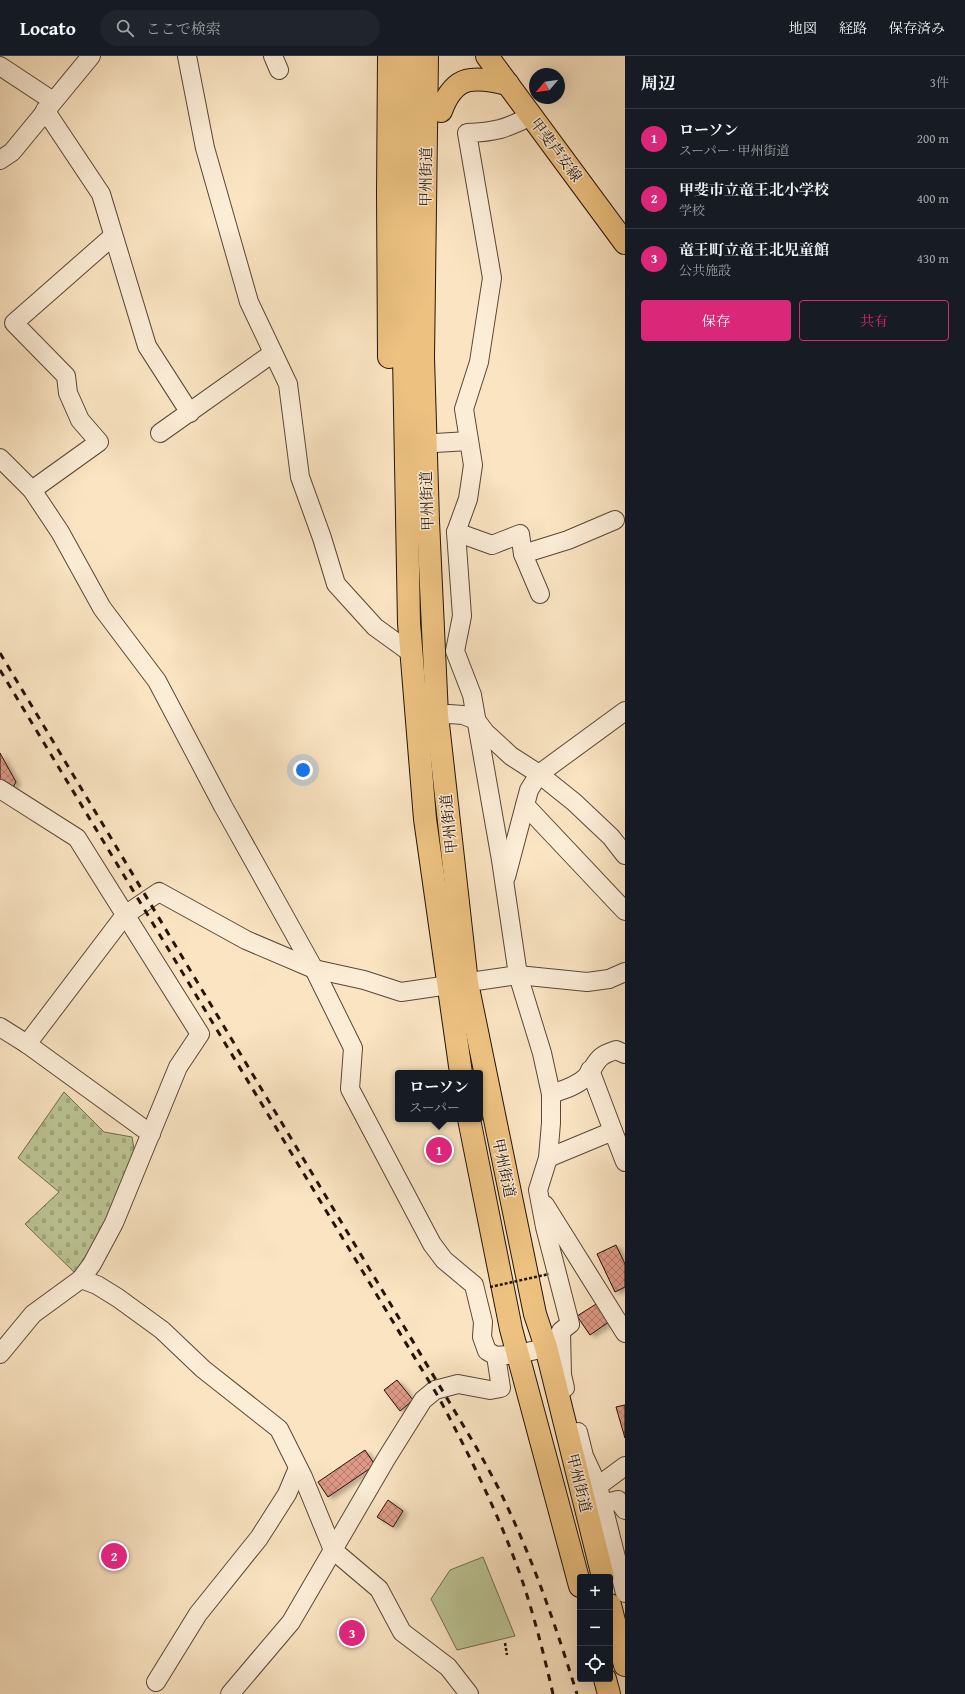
<!DOCTYPE html>
<html lang="ja">
<head>
<meta charset="utf-8">
<style>
  :root { --surface:#171b24; --page:#20242c; --text:#f1f3f6; --muted:#9ea1a6; --line:#363941; --accent:#db2777 }
  body { margin:0; font-family:"Gentium Book Plus","Noto Serif JP",serif; background:var(--page); color:var(--text) }
  .controls { position:absolute; right:12px; bottom:12px; display:grid; overflow:hidden; border-radius:4px; box-shadow:0 4px 16px #0002 }
  .controls button { width:36px; height:36px; display:grid; place-items:center; padding:0; border:0; border-bottom:1px solid var(--line); background:var(--surface); color:var(--text); font:20px sans-serif }
  .compass { position:absolute; left:529px; top:12px; width:36px; height:36px; border-radius:50%; background:var(--surface); box-shadow:0 4px 16px #0002; rotate:241deg }
  .you { position:absolute; left:303px; top:714px; width:14px; height:14px; margin:-10px; border:3px solid #fff; border-radius:50%; background:#1a73e8; box-shadow:0 0 0 6px #1a73e833 }
  .badge { display:grid; place-items:center; width:26px; height:26px; border-radius:50%; background:var(--accent); color:#fff; font-size:13px; font-weight:700 }
  .pin { position:absolute; translate:-50% -50%; border:2px solid #fff; box-shadow:0 1px 4px #0006 }
  .popup { position:absolute; left:395px; top:1014px; width:88px; height:52px; box-sizing:border-box; display:grid; place-content:center; border-radius:4px; background:var(--surface); filter:drop-shadow(0 1px 3px #0005); font-size:13px; white-space:nowrap; color:var(--muted) }
  .popup b { font-size:15px; color:var(--text) }
  .popup::after { content:''; position:absolute; left:50%; top:100%; margin-left:-8px; border:8px solid transparent; border-top-color:var(--surface) }
  .list { margin:0; padding:0; list-style:none }
  h2 { display:flex; justify-content:space-between; align-items:center; height:52px; margin:0; padding:0 16px; font-size:17px }
  h2 small { font-size:13px; font-weight:400; color:var(--muted) }
  .list li { display:grid; grid-template-columns:26px 1fr auto; gap:12px; align-items:center; box-sizing:border-box; height:60px; padding:0 16px; border-top:1px solid var(--line) }
  .list b { display:block; font-size:15px; white-space:nowrap }
  .list p { margin:0; font-size:13px; white-space:nowrap; color:var(--muted) }
  .list em { font-size:13px; font-style:normal; color:var(--muted) }
  .actions { display:flex; gap:8px; padding:12px 16px }
  .actions a { flex:1; padding:9px 0; border:1px solid var(--accent); border-radius:4px; text-align:center; font-size:14px; color:var(--accent) }
  .actions .main { background:var(--accent); color:#fff }
  .icon { flex:none; width:22px; height:22px; fill:none; stroke:currentColor; stroke-width:2; stroke-linecap:round; stroke-linejoin:round }
  .map { position:relative; flex:none; width:625px; height:1638px; overflow:hidden }
  header { display:flex; align-items:center; gap:24px; box-sizing:border-box; height:56px; padding:0 20px; background:var(--surface); border-bottom:1px solid var(--line) }
  header strong { font-size:19px }
  nav { display:flex; gap:22px; margin-inline-start:auto; font-size:14px }
  .search { width:280px; height:36px; background:var(--page); display:flex; align-items:center; gap:10px; box-sizing:border-box; padding:0 14px; border-radius:22px; color:var(--muted); font-size:15px }
  main { display:flex }
  aside { flex:1; background:var(--surface) }
  .map>svg:first-child { display:block }
</style>
</head>
<body>
<header>
<strong>Locato</strong>
<div class="search"><svg class="icon" aria-label="search" viewBox="0 0 24 24"><circle cx="10" cy="10" r="6"/><path d="M15 15l6 6"/></svg>ここで検索</div>
<nav><a>地図</a><a>経路</a><a>保存済み</a></nav>
</header>
<main>
<div class="map">
<svg width="625" height="1638" viewBox="0 0 625 1638">
  <defs>
    <pattern id="cemetery-stones" width="16" height="16" patternUnits="userSpaceOnUse"><rect width="16" height="16" fill="#bcc595"/><path d="M2 7V4a2 2 0 0 1 4 0v3zM10 15v-3a2 2 0 0 1 4 0v3z" fill="#a1a87f"/></pattern>
    <pattern id="building-cross-hatch" width="8" height="8" patternUnits="userSpaceOnUse"><rect width="8" height="8" fill="#de9986"/><path d="M0 0l8 8M0 8l8-8" fill="none" stroke="#b47c6c"/></pattern>
    <filter id="shadow"><feDropShadow dx="4.5" dy="2.5" stdDeviation="2" flood-color="#0004"/></filter>
  </defs>
  <rect width="100%" height="100%" fill="#fae4c2"/>
  <filter id="stains"><feTurbulence type="fractalNoise" baseFrequency=".005" numOctaves="4"/><feColorMatrix values="0 0 0 0 .2 0 0 0 0 .09 0 0 0 0 .02 0 0 0 .5 -.17"/></filter>
  <radialGradient id="worn" r=".72"><stop offset=".6" stop-color="#630" stop-opacity="0"/><stop offset="1" stop-color="#630" stop-opacity=".3"/></radialGradient>
  <!-- cemetery -->
  <path fill="url(#cemetery-stones)" stroke="#706c4e" d="M64 1036 104 1076 132 1081 136 1105 110 1163 75 1217 25 1168 59 1136 18 1102Z"/>
  <!-- green -->
  <path fill="#bcc595" stroke="#706c4e" d="M483 1501 515 1580 457 1594 431 1543 450 1514Z"/>
  <!-- building -->
  <g fill="url(#building-cross-hatch)" stroke="#241308" filter="url(#shadow)">
    <path d="M0 697 16 726 13 731 0 724Z"/>
    <path d="M616 1189 625 1208V1231L615 1236 597 1198Z"/>
    <path d="M601 1245 613 1263 590 1279 577 1260Z"/>
    <path d="M397 1324 413 1344 400 1355 384 1334Z"/>
    <path d="M625 1349V1382L616 1351Z"/>
    <path d="M365 1394 375 1409 328 1441 318 1426Z"/>
    <path d="M388 1444 403 1455 393 1471 377 1461Z"/>
  </g>
  <g fill="none" stroke-linecap="round" stroke-linejoin="round">
    <defs>
      <g id="minor">
        <path d="M187 0 205 92 249 246 288 328 300 421 322 482 336 528 375 571 411 597"/>
        <path d="M273 0 279 14"/>
        <path d="M0 10 53 45"/>
        <path d="M45 54 101 138 147 290 190 357"/>
        <path d="M0 104 12 96 91 0"/>
        <path d="M160 377 273 297"/>
        <path d="M435 387 469 385"/>
        <path d="M0 402 32 434 60 476 102 552 157 625 223 750 314 913 353 992 350 1033 432 1188 444 1204 474 1229 483 1266 482 1281 487 1295 496 1300"/>
        <path d="M32 434 99 386 80 364 68 337 66 320 14 267 113 180"/>
        <path d="M456 476 492 489 520 478 523 498 568 484 615 464"/>
        <path d="M523 498 540 538"/>
        <path d="M437 659 449 658 463 659 476 664 485 676 511 700 539 718 574 746 611 781 625 799"/>
        <path d="M0 733 77 782 200 978 178 1011 114 1167 92 1208 81 1223 33 1258 0 1298"/>
        <path d="M525 749 625 855"/>
        <path d="M506 821 529 734 539 718 625 655"/>
        <path d="M0 971 27 988 151 1078"/>
        <path d="M27 988 125 859 159 836 246 884 314 913 364 924 401 936 518 919 587 926 609 923 625 916"/>
        <path d="M590 1014 613 1075"/>
        <path d="M551 1038C563 1034 577 1030 586 1021 599 1006 594 1001 616 994L625 998"/>
        <path d="M548 1102 613 1075 625 1106"/>
        <path d="M545 1149 625 1277"/>
        <path d="M81 1223 97 1229 118 1242 162 1274 203 1313 279 1373 303 1421 333 1494 379 1533 402 1576 448 1611 469 1638"/>
        <path d="M561 1276 562 1319 565 1332"/>
        <path d="M578 1376 584 1400 598 1430 625 1537"/>
        <path d="M587 1434 598 1430 625 1410"/>
        <path d="M602 1448 618 1444 625 1454"/>
        <path d="M156 1626 198 1558 259 1482 287 1438 298 1412"/>
        <path d="M230 1638 291 1566 386 1403 423 1344 435 1334 458 1328 490 1334 501 1332 496 1300 518 1298 554 1290 561 1275 570 1268 545 1171 538 1134 548 1102 551 1067V1038L542 997 518 919 501 804 472 639 455 595 462 560 456 476 468 443 473 409 464 353 479 306 492 222 467 77C496 76 505 73 531 60"/>
      </g>
      <path id="major" d="M487 0 625 187"/>
      <g id="highway">
        <path d="M407 0 404 301 409 567 425 763 461 1017"/>
        <path d="M427 0 423 302 428 465 437 659 467 927 535 1258 546 1291 603 1521"/>
        <path d="M441 55C455 17 474 21 508 28"/>
        <path d="M389 301 388 138 389 0"/>
        <path d="M469 1063 511 1273 580 1530"/>
        <path d="M610 1549 625 1609"/>
        <path d="M605 1623 609 1638"/>
      </g>
    </defs>
    <!-- minor casing -->
    <use href="#minor" stroke="#5a4736" stroke-width="20"/>
    <!-- major casing -->
    <use href="#major" stroke="#241308" stroke-width="24"/>
    <!-- highway casing -->
    <use href="#highway" stroke="#241308" stroke-width="24"/>
    <!-- path -->
    <path stroke="#241308" stroke-width="2.5" stroke-dasharray="3 2" stroke-linecap="butt" d="M505 1587 507 1599"/>
    <!-- minor -->
    <use href="#minor" stroke="#fcedd7" stroke-width="18"/>
    <!-- major -->
    <use href="#major" stroke="#edc281" stroke-width="22"/>
    <!-- highway -->
    <use href="#highway" stroke="#edc281" stroke-width="22"/>
    <!-- rail -->
    <g stroke="#241308" stroke-width="3" stroke-dasharray="7 7" stroke-linecap="butt">
      <path d="M0 597 475 1389C486 1409 497 1428 506 1448 535 1509 557 1574 577 1638"/>
      <path d="M0 614 439 1342C470 1400 499 1459 521 1521 534 1559 544 1599 553 1638"/>
    </g>
    <!-- path-bridge -->
    <path stroke="#241308" stroke-width="2.5" stroke-dasharray="3 2" stroke-linecap="butt" d="M490 1231 549 1218"/>
  </g>
  <g text-anchor="middle" stroke-width="3" stroke-linejoin="round" paint-order="stroke">
    <!-- street labels -->
    <g font-size="15" fill="#241308" stroke="#fcedd7">
      <text transform="translate(556 94) rotate(53)" y="5">甲斐芦安線</text>
      <text transform="translate(426 121) rotate(-89)" y="5">甲州街道</text>
      <text transform="translate(427 445) rotate(-92)" y="5">甲州街道</text>
      <text transform="translate(449 768) rotate(-96)" y="5">甲州街道</text>
      <text transform="translate(504 1112) rotate(78)" y="5">甲州街道</text>
      <text transform="translate(579 1427) rotate(76)" y="5">甲州街道</text>
    </g>
  </g>
  <rect width="100%" height="100%" filter="url(#stains)"/>
  <rect width="100%" height="100%" fill="url(#worn)"/>
</svg>
<div class="controls">
<button>+</button>
<button>−</button>
<button><svg class="icon" aria-label="locate" viewBox="0 0 24 24"><circle cx="12" cy="12" r="6"/><path d="M12 2v4M12 18v4M2 12h4M18 12h4"/></svg></button>
</div>
<svg class="compass" viewBox="-18 -18 36 36"><path d="M0-13l5 13h-10z" fill="#e53935"/><path d="M0 13l5-13h-10z" fill="#9ea1a6"/></svg>
<div class="you"></div>
<div class="pin badge" style="left:439px;top:1094px">1</div>
<div class="popup"><b>ローソン</b>スーパー</div>
<div class="pin badge" style="left:114px;top:1500px">2</div>
<div class="pin badge" style="left:352px;top:1577px">3</div>
</div>
<aside>
<h2>周辺<small>3件</small></h2>
<ul class="list">
<li><span class="badge">1</span><div><b>ローソン</b><p>スーパー · 甲州街道</p></div><em>200 m</em></li>
<li><span class="badge">2</span><div><b>甲斐市立竜王北小学校</b><p>学校</p></div><em>400 m</em></li>
<li><span class="badge">3</span><div><b>竜王町立竜王北児童館</b><p>公共施設</p></div><em>430 m</em></li>
</ul>
<div class="actions"><a class="main">保存</a><a>共有</a></div>
</aside>
</main>
</body>
</html>
